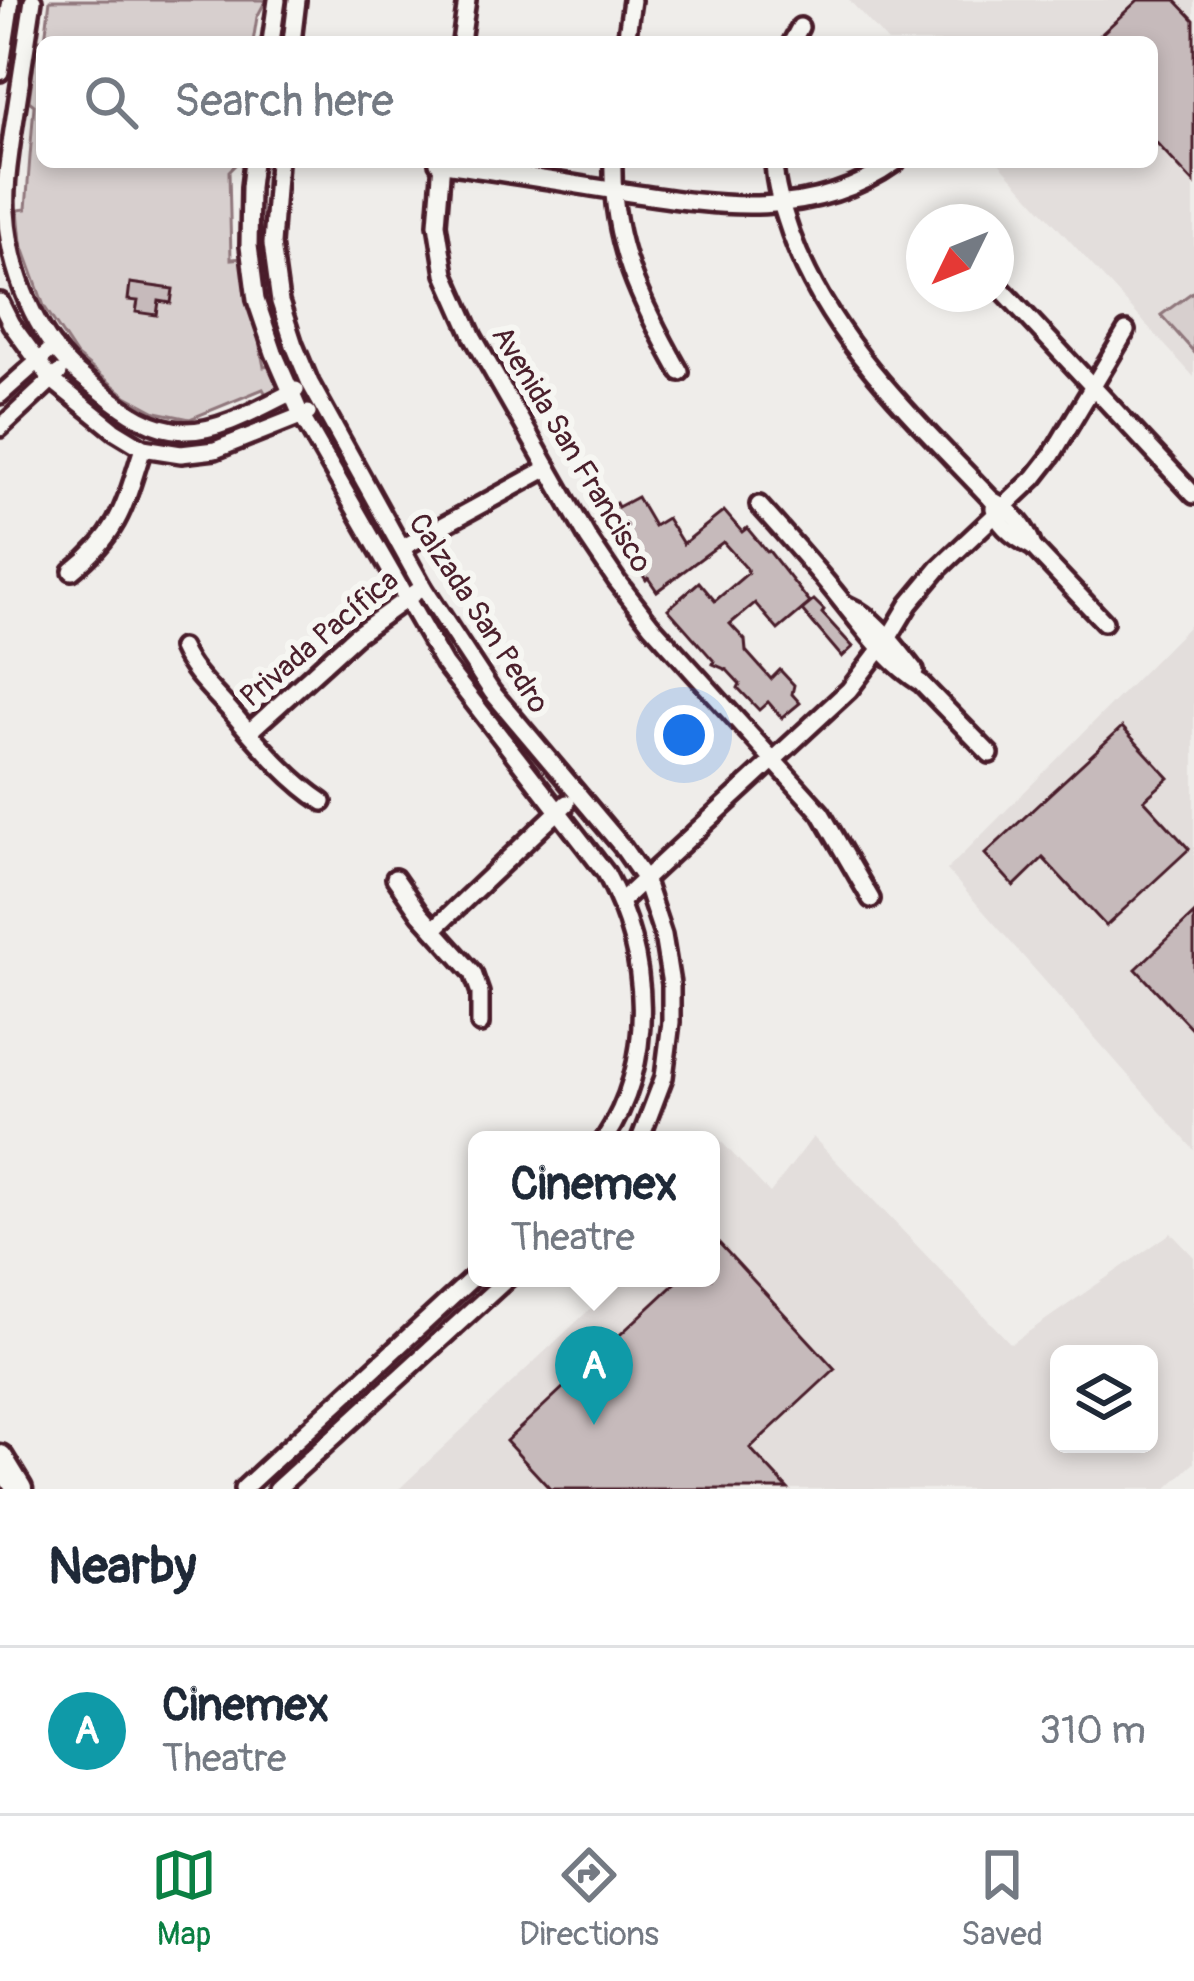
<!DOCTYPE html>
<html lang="en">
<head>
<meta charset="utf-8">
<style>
  :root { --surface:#fff; --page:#f6f6f7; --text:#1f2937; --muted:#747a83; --line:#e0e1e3; --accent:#0b8043 }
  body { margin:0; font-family:Pangolin,sans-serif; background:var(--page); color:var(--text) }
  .controls { position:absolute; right:36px; bottom:36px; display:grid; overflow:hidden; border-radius:18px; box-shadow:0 6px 18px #0003 }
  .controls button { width:108px; height:108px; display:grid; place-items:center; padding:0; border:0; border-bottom:3px solid var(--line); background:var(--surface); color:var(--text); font:60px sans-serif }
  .compass { position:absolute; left:906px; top:204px; width:108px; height:108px; border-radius:50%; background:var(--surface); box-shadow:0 6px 18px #0003; rotate:227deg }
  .you { position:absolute; left:684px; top:735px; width:42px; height:42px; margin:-30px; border:9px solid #fff; border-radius:50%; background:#1a73e8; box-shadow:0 0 0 18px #1a73e833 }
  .badge { display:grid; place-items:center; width:78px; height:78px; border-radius:50%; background:var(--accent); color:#fff; font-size:39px; font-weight:700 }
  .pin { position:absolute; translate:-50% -99px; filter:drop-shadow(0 3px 6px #0008) }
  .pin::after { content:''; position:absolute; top:63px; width:42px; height:36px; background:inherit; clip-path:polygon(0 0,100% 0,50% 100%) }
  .popup { position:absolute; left:468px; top:1131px; width:252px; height:156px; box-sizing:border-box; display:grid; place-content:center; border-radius:18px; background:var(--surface); filter:drop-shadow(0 3px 9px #0005); font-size:39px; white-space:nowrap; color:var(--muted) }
  .popup b { font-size:45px; color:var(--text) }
  .popup::after { content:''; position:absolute; left:50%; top:100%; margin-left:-24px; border:24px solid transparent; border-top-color:var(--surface) }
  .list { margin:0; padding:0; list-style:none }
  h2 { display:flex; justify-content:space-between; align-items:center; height:156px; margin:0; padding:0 48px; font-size:51px }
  h2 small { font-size:39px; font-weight:400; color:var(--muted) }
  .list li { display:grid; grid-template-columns:78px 1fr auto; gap:36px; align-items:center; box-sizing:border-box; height:168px; padding:0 48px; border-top:3px solid var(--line) }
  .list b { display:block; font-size:45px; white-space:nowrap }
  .list p { margin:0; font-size:39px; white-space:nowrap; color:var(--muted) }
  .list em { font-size:39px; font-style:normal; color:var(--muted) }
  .icon { flex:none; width:66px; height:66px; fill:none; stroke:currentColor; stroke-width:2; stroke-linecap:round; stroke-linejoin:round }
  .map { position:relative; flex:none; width:1194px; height:1489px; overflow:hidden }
  .search { position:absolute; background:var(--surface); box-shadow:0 6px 18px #0003; left:36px; right:36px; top:36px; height:132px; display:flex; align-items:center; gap:30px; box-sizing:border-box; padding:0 42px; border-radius:18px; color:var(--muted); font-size:45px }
  .sheet { height:324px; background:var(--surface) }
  nav { display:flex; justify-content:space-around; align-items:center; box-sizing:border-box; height:168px; border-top:3px solid var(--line); background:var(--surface); font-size:33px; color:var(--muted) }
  nav a { display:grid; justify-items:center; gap:6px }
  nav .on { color:var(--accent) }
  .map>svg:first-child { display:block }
</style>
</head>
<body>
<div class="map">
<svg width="1194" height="1489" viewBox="0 0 1194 1489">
  <rect width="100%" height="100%" fill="#efedea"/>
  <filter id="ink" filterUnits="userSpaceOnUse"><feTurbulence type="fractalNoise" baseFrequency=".00833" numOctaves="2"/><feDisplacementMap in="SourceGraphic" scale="24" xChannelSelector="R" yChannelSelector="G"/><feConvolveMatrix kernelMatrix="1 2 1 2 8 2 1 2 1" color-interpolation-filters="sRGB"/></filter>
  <g filter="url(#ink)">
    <!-- built -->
    <g fill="#e3dedc" fill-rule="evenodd">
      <path d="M849 0H1194V377L998 162H1152V42H888Z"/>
      <path d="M1194 621V1150L947 870Z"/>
      <path d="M713 1133 770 1193 813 1137 1011 1344 1171 1233 1194 1257V1463L1166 1489H399L623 1278H711V1140H706ZM1059 1354H1149V1444H1059Z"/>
    </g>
    <!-- green -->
    <g fill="#d7cfce" stroke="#90777c" stroke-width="3">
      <path d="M50 0H266L257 17 253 42H42V162H238L229 171 231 259 243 258 264 367 269 366 279 391 267 396 263 389 190 419 156 412 126 396 77 356 44 306 21 242 18 210 26 209 34 105 29 101 37 40H45Z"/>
      <path d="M1194 291V352L1161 315Z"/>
    </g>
    <!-- building -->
    <g fill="#c6babb" stroke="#4a1f2b" stroke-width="3">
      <path d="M1138 0H1175L1194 20V183L1152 138V42H1093Z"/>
      <path d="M130 283 173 289 171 303 159 301 157 315 136 312 138 301 128 300Z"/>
      <path d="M637 497 654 526 667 518 683 544 724 511 742 532 747 528 767 552 769 551 810 603 778 630 755 603 730 624 745 640 746 651 771 679 780 670 794 685 792 694 800 703 782 718 768 702 759 710 738 688 740 684 727 670 713 664 714 661 668 609 699 582 715 601 748 573 747 569 723 542 657 591 648 578 646 580 623 545 627 543 616 523 611 527 608 522 604 524 598 513 616 503 618 507Z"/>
      <path d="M814 600 824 610 822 613 853 647 842 657 802 610Z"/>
      <path d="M1122 727 1169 778 1144 800 1189 849 1106 926 1043 858 1014 886 985 854Z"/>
      <path d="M1194 914V1031L1136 969Z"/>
      <path d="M719 1243 835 1369 750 1448 788 1489H550L506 1441 681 1278H711V1250Z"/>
    </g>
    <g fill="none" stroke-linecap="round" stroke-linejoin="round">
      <defs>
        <g id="street">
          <path d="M33 0C26 46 19 91 12 137 9 161 4 187 6 211 9 264 30 323 67 363 77 374 90 383 102 392 126 412 152 430 184 431 221 432 263 406 296 390"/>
          <path d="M271 42 277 0"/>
          <path d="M292 42 297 0"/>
          <path d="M461 42 467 0"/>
          <path d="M626 42 632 0"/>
          <path d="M792 42 800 27"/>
          <path d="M0 72 11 0"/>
          <path d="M253 162 250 187 249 246 256 300 274 353 301 415 444 664 606 873C650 955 657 1059 604 1140"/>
          <path d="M278 162 272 244 280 302 294 345 310 383 423 587 492 692 621 845 644 878 663 935 671 984V1022L664 1077 640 1140"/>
          <path d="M442 162 437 224 445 274 473 337 588 538 617 581 651 625 821 813 871 899"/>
          <path d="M613 162C611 243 641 303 680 372"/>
          <path d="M774 162C775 188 783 210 791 234 830 342 915 418 992 500 1010 509 1027 526 1033 547"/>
          <path d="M438 163C495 171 553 181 611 190 709 205 809 224 896 162"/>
          <path d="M996 283 1194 495"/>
          <path d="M0 302 11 324 52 380 115 431 143 448 181 454 215 450 308 413"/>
          <path d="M0 395 54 347"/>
          <path d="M0 428 59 373"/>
          <path d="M759 505C787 536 815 567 841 600 866 631 887 662 921 683L990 754"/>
          <path d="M994 508C998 526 1017 539 1033 547L1104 622"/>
          <path d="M402 548 548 468"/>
          <path d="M72 571C120 533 125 504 143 448"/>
          <path d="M847 605C875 617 896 647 915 671"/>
          <path d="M181 648C191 671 211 689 228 708 257 741 286 778 323 802"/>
          <path d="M249 732 355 636 423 587"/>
          <path d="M395 878 420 914 473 973 480 993V1024"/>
          <path d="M621 901 849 690 888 639 909 604 939 568 1034 478 1052 455 1126 331"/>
          <path d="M434 929 567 803"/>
          <path d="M243 1489 477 1274"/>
          <path d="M277 1489 508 1278"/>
        </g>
        <path id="primary" d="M0 1458 19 1489"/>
      </defs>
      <!-- street casing -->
      <use href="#street" stroke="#4a1f2b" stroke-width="24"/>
      <!-- primary casing -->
      <use href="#primary" stroke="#4a1f2b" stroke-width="33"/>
      <!-- street -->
      <use href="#street" stroke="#f6f6f2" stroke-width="15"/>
      <!-- primary -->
      <use href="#primary" stroke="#f6f6f2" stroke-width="24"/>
    </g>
  </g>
  <g text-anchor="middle" stroke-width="12" stroke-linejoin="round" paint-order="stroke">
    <!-- street labels -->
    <g font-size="30" fill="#4a1f2b" stroke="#f6f6f2">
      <text transform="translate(572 449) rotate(59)" y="10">Avenida San Francisco</text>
      <text transform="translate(479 613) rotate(57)" y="10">Calzada San Pedro</text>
      <text transform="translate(319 638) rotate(-40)" y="10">Privada Pacífica</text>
    </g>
  </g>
</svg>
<div class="controls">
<button><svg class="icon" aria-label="layers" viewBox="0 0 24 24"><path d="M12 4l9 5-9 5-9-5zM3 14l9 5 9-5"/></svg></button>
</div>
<svg class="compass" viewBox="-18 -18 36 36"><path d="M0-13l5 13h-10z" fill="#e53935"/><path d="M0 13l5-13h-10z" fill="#747a83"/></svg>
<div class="you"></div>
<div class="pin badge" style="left:594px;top:1425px;background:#0f9aa8">A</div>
<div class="popup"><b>Cinemex</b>Theatre</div>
<div class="search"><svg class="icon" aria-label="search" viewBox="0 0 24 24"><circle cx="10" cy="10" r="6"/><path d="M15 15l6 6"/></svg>Search here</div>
</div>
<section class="sheet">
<h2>Nearby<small></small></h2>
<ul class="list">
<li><span class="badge" style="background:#0f9aa8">A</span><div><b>Cinemex</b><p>Theatre</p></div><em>310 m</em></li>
</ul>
</section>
<nav>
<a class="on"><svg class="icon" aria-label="map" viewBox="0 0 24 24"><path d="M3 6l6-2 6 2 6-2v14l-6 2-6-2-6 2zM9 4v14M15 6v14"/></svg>Map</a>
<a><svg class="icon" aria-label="directions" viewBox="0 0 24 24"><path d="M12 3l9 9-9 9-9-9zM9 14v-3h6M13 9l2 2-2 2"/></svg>Directions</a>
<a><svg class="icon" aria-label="saved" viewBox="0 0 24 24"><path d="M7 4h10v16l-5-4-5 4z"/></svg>Saved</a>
</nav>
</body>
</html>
